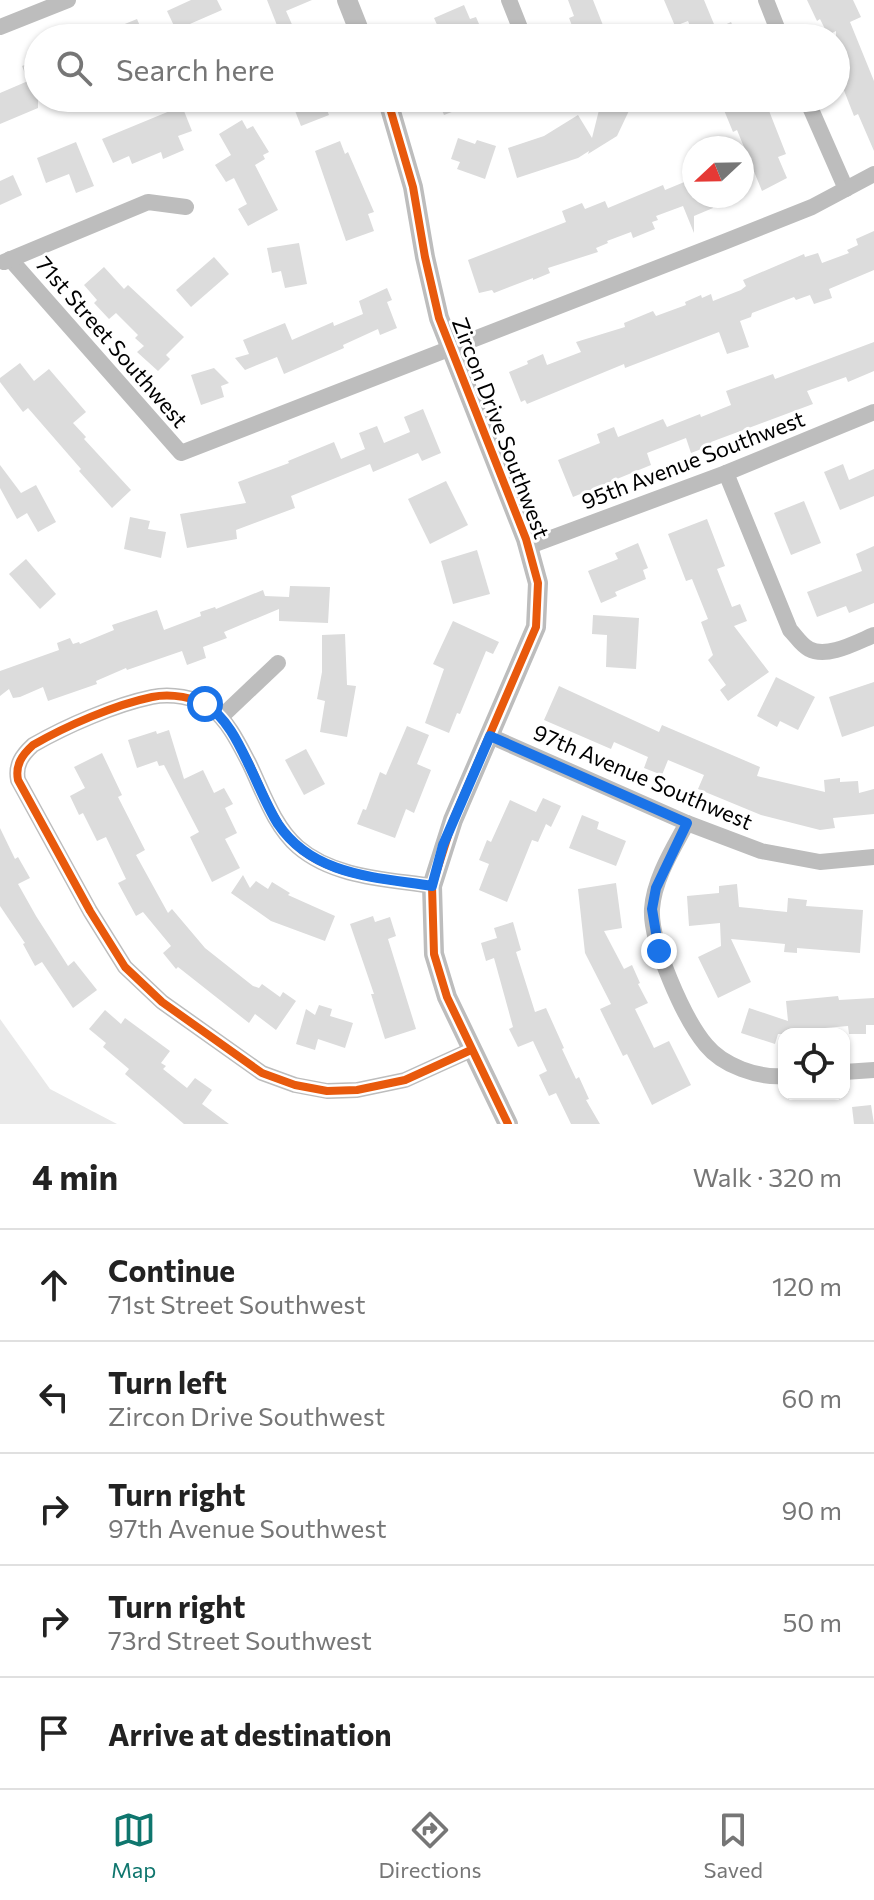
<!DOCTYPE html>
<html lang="en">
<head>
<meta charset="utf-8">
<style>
  :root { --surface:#fff; --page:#f6f6f6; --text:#222; --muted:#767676; --line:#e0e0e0; --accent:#0f766e }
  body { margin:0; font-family:Commissioner,sans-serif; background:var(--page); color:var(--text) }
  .controls { position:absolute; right:24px; bottom:24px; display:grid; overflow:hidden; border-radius:16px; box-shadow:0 2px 6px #0004 }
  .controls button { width:72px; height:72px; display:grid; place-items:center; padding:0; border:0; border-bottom:2px solid var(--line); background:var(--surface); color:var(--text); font:40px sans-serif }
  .compass { position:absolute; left:682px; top:136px; width:72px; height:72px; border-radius:50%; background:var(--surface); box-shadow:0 2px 6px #0004; rotate:248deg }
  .stop { position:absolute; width:24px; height:24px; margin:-18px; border:6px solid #1a73e8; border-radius:50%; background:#fff }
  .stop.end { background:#1a73e8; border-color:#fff; box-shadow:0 2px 8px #0008 }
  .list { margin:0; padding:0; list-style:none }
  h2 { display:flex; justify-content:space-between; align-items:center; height:104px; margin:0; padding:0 32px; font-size:34px }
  h2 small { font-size:26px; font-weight:400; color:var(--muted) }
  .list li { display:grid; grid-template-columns:52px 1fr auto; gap:24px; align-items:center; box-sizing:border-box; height:112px; padding:0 32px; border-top:2px solid var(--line) }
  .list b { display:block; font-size:30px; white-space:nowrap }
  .list p { margin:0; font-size:26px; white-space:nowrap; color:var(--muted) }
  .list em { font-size:26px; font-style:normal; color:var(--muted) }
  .icon { flex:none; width:44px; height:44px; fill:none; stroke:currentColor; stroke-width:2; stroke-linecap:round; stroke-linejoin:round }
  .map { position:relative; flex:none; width:874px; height:1124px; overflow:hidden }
  .search { position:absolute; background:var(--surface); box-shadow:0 2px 6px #0004; left:24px; right:24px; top:24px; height:88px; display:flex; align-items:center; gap:20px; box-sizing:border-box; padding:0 28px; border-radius:44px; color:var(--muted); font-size:30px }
  .sheet { height:664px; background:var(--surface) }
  nav { display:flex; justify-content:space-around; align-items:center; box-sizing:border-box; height:112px; border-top:2px solid var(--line); background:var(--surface); font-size:22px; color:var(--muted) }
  nav a { display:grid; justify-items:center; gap:4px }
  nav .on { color:var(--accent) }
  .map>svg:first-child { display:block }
</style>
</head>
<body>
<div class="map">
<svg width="874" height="1124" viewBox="0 0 874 1124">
  <rect width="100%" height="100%" fill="#fff"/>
  <!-- green -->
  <path fill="#e9e9e9" d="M0 1019 50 1089 117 1124H0Z"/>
  <!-- building -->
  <g fill="#dcdcdc">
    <path d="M191 0H217L222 10 176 30 167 11Z"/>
    <path d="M267 0H312L286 11 298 38H282Z"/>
    <path d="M568 0H593L608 38H577L569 18 574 16Z"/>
    <path d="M664 0H704L716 29 731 22 738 38H695L688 21 675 26Z"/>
    <path d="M807 0H853L861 17 850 22 874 81V151L858 114 854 116 836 70V31L828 35 820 19 817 21Z"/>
    <path d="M464 5 470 19 476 17 485 38H443L434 18Z"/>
    <path d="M137 19 145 38H119L115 28Z"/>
    <path d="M38 60V108L0 124V93L28 81 22 66Z"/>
    <path d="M290 98H322L329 115 301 126Z"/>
    <path d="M437 98H485V99L444 115Z"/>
    <path d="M602 98H635L617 136 588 154 589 151 578 158 517 178 508 148 544 136 578 115 592 138Z"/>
    <path d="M719 98H764L786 154 778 157 787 178 762 191 737 130 733 132Z"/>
    <path d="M182 106 192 131 178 136 184 150 163 159 161 152 132 164 129 156 113 163 102 139Z"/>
    <path d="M242 120 247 129 253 126 269 152 263 155 265 159 255 165 278 210 248 226 238 209 247 204 234 178 226 182 215 165 231 155 219 134Z"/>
    <path d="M458 138 475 144 477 140 496 146 485 179 457 169 460 162 451 159Z"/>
    <path d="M340 141 345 154 348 152 374 212 368 214 374 231 346 241 315 151Z"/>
    <path d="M76 142 94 186 76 193 69 174 46 183 37 158Z"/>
    <path d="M13 175 22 195 0 205V181Z"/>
    <path d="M694 178V196H708L713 208 694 216V233L683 206 656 216 658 220 652 222 655 229 633 238 631 232 607 241 608 243 596 248 598 252 548 268 550 273 533 280V278L494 293 492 290 479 293 468 260 566 222 562 211 582 203 585 209 605 201 608 208 663 185 665 190Z"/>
    <path d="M874 231V270L829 289 832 298 814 304 810 295 796 300 794 297 752 313 751 317 740 321 749 347 727 354 719 332 625 368 624 364 527 404 525 400 521 402 509 372 528 364 527 361 543 354 547 365 581 352 576 342 625 327 624 323 653 311 656 316 686 305 685 302 701 295 702 298 711 294 713 301 741 290 746 286 743 280 804 254 805 257 818 253 822 263 849 253 847 250 858 245 856 239Z"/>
    <path d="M299 243 307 284 285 288 281 271 272 273 267 248Z"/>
    <path d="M214 257 229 274 191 307 176 290Z"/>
    <path d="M104 267 124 289 128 285 184 337 166 355 170 359 158 371 137 352 144 346 135 338 138 335 116 313 109 319 94 303 97 300 84 285Z"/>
    <path d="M387 288 392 300 387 302 397 328 380 335 378 329 343 345 344 348 284 374 277 357 245 370 235 358 249 354 243 340 285 323 292 340 333 322 334 326 363 314 359 301Z"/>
    <path d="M874 342V371L848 382 846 377 807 391 813 404 711 442 712 445 691 453 686 438 647 453 651 465 573 497 558 460 600 443 597 434 614 427 618 437 663 419 667 427 700 414 701 417 731 405 726 391 773 374 775 379Z"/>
    <path d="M20 363 34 381 49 369 86 412 73 423 86 437 84 439 131 490 112 508 79 471 81 469 28 408 23 412 0 382V378Z"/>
    <path d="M214 368 229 383 221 386 224 397 201 405 191 375Z"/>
    <path d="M423 409 441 453 422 461 418 453 373 472 370 464 291 496 295 508 236 530 237 539 187 548 180 514 246 503 238 482 289 463 288 461 334 442 341 459 365 449 359 433 377 426 384 443 410 432 404 417Z"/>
    <path d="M843 464 849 480 874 469V496L840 510 824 472Z"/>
    <path d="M0 465 21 493 36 485 56 522 38 532 27 513 17 519 0 488Z"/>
    <path d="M446 481 468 525 430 544 408 499Z"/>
    <path d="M804 501 821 543 791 555 774 513Z"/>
    <path d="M130 517 150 521 148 529 166 532 161 558 124 549Z"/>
    <path d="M707 519 725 566 717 569 732 607 740 604 747 621 734 626 769 672 728 701 720 690 726 685 708 660 713 655 701 622 708 619 692 579 686 581 668 534Z"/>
    <path d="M638 543 648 568 643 570 646 579 615 592 617 596 601 603 588 571 618 559 615 553Z"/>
    <path d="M874 546V603L849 613 846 606 817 617 807 592 862 571 856 554Z"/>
    <path d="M477 550 490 594 453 604 441 561Z"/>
    <path d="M26 559 56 594 40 609 9 574Z"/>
    <path d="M290 586 330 587 328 623 279 621V609L224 632 227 638 203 647 206 658 187 665 182 651 127 670 126 668 96 681 97 684 48 701 43 687 20 697 13 698 9 689 0 696V671L59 650 57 643 70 638 73 644 79 642 80 644 114 630 112 625 157 610 164 630 201 616 200 612 215 607 216 609 263 590 265 596 289 597Z"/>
    <path d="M593 615 639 618 636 669 606 667 607 635 592 634Z"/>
    <path d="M453 621 499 642 493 654 486 651 460 714 457 713 449 733 425 723 444 669 433 664Z"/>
    <path d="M345 634 347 685 356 686 347 737 320 732 325 701 317 699 322 672V635Z"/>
    <path d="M776 677 815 697 798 730 780 721 777 727 757 716Z"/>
    <path d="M874 682V726L842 737 829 697Z"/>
    <path d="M559 686 659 732 662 725 760 767 757 776 825 792 824 780 840 778V782L858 781 859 793 874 789V814L833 818 835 828 820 830 761 815 698 789 704 775 668 760 662 775 644 768 648 757 614 742 611 749 544 720Z"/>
    <path d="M407 726 429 735 417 764 431 770 414 813 406 809 395 838 357 824 363 809 366 810 380 772 386 775Z"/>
    <path d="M169 730 184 779 203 770 214 793 224 788 233 804 225 808 237 833 225 839 240 868 212 882 190 837 199 832 164 765 159 766 157 761 137 768 128 740 156 731 157 734Z"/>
    <path d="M306 749 325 784 304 795 285 760Z"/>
    <path d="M102 753 122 795 118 797 145 850 136 855 168 913 172 909 205 948 253 986 259 988 262 984 280 997 283 992 296 1001 276 1030 255 1014 249 1023 178 967 176 969 163 953 171 946 143 912 136 916 118 883 126 879 106 837 97 841 83 813 79 815 70 796 85 788 74 767Z"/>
    <path d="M543 798 561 806 551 827 546 824 538 842 532 840 507 902 479 890 489 864 479 860 487 840 491 842 510 800 536 812Z"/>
    <path d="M582 815 599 822 597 829 626 841 616 866 569 848Z"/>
    <path d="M0 828 15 859 18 857 30 878 18 884 36 916 68 966 74 961 97 990 73 1008 42 962 35 966 23 944 25 943 0 906Z"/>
    <path d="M243 875 250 888 256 881 268 889 272 882 290 893 288 895 335 916 325 941 271 921 231 893Z"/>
    <path d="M616 883 622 928 604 931 624 969 632 965 640 983 638 984 648 1003 635 1009 654 1048 669 1041 691 1085 652 1105 627 1054 623 1056 600 1009 611 1004 585 953 578 889Z"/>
    <path d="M737 884 739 907 787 912 788 898 807 900 806 906 863 910 860 953 797 948V953L784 952 785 944 731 939 751 982 718 998 698 957 721 946 720 923 689 926 687 896 719 893V886Z"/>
    <path d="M373 916 375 922 390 917 396 936 388 939 416 1029 385 1039 371 994H374L350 924Z"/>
    <path d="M513 922 521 950 516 952 535 1012 546 1008 564 1048 562 1049 576 1079 579 1077 589 1099 586 1100 600 1124H571L556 1093 549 1096 539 1075 547 1071 533 1041 518 1047 509 1029 513 1027 494 958 486 961 481 943 497 938 494 928Z"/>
    <path d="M838 996 839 1000 874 998V1025H866V1034H849L848 1026 813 1029 820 1031 819 1034H778L775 1044 741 1033 749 1008 788 1021 786 1001Z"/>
    <path d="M319 1005 332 1009 330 1016 353 1023 345 1048 318 1039 315 1050 296 1044 306 1009 315 1015Z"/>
    <path d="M105 1010 121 1024 125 1018 170 1051 161 1063 166 1066 163 1069 187 1088 195 1078 212 1090 202 1104 229 1124H184L125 1074 129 1069 103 1047 106 1043 89 1029Z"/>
    <path d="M871 1105 874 1124H854L852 1107Z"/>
  </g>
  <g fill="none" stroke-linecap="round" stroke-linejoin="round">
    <!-- minor -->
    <g stroke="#bdbdbd" stroke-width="16">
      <path d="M509 0 524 38"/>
      <path d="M766 0 781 38"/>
      <path d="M0 27 68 0"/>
      <path d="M806 98 846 189"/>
      <path d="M10 259 181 453 724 242 812 207 874 174"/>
      <path d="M4 262 148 202 186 207"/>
      <path d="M726 473 790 630C796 636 801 645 809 649 827 659 857 642 874 635"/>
      <path d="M527 547 726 473 874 412"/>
      <path d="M221 717 278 663"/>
      <path d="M490 736 687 823 761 851 820 862 874 857"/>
      <path d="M687 823C673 849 654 879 652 909 650 942 684 1019 706 1045 723 1066 758 1078 784 1076"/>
      <path d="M432 886C388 879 334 878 298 847 274 826 263 792 249 763 239 744 228 721 211 708 196 697 170 693 152 697 114 705 66 726 33 745 22 755 15 765 18 780L90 911 125 967 162 1002 262 1073 295 1085 327 1091 357 1090 405 1080 471 1050"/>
      <path d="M844 1072 874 1070"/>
    </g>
    <!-- tertiary -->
    <g stroke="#bdbdbd" stroke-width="20">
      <path d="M347 0 362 38"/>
      <path d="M387 98 413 187 425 257 439 318 526 539 538 583 536 627 453 820 432 886 434 954 447 997 508 1124"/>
    </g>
    <defs>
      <g id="cycleway">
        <path d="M387 98 413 187 425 257 439 318 526 539 538 583 536 627 453 820 432 886 434 954 447 997 508 1124"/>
        <path d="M432 886C388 879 334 878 298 847 274 826 263 792 249 763 239 744 228 721 211 708 196 697 170 693 152 697 114 705 66 726 33 745 22 755 15 765 18 780L90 911 125 967 162 1002 262 1073 295 1085 327 1091 357 1090 405 1080 471 1050"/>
      </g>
    </defs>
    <!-- cycleway casing -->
    <use href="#cycleway" stroke="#fff" stroke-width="13"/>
    <!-- cycleway -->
    <use href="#cycleway" stroke="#e8590c" stroke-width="8"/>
  </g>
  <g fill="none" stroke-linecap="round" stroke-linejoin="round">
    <!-- route -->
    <path stroke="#1a73e8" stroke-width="10" d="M205 704C226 717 238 742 248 763 258 783 266 805 278 824 313 876 376 877 432 886L443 845 490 736 687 823 656 888 652 909 659 951"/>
  </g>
  <g text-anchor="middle" stroke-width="6" stroke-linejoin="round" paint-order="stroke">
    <!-- street labels -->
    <g font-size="22" fill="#000" stroke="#fff">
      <text transform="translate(112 342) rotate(49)" y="8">71st Street Southwest</text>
      <text transform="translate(501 428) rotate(69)" y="8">Zircon Drive Southwest</text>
      <text transform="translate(693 460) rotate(-21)" y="8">95th Avenue Southwest</text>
      <text transform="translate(643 777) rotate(23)" y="8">97th Avenue Southwest</text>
    </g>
  </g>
</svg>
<div class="controls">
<button><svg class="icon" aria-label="locate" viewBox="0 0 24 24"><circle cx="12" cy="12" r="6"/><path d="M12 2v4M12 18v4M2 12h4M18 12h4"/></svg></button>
</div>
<svg class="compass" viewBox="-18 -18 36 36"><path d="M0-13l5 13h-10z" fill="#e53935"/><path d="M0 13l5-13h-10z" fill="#767676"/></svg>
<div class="stop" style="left:205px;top:704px"></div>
<div class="stop end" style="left:659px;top:951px"></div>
<div class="search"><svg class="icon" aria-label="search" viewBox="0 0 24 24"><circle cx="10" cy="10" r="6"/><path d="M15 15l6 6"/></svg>Search here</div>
</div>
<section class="sheet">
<h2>4 min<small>Walk · 320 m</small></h2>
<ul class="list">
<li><svg class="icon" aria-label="ahead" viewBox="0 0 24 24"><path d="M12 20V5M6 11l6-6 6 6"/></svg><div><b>Continue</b><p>71st Street Southwest</p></div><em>120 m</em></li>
<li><svg class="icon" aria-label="left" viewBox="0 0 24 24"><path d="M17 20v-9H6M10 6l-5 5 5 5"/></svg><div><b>Turn left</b><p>Zircon Drive Southwest</p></div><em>60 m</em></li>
<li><svg class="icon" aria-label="right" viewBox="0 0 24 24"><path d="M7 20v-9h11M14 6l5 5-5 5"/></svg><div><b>Turn right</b><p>97th Avenue Southwest</p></div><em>90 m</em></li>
<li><svg class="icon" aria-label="right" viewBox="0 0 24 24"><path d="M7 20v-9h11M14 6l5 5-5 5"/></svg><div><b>Turn right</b><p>73rd Street Southwest</p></div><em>50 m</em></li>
<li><svg class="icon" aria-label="arrive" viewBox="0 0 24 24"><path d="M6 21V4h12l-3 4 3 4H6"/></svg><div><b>Arrive at destination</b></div></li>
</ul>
</section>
<nav>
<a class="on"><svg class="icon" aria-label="map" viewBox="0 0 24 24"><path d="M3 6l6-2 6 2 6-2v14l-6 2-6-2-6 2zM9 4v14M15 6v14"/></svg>Map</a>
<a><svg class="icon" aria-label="directions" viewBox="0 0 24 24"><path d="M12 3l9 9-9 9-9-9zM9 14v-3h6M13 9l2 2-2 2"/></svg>Directions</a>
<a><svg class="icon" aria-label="saved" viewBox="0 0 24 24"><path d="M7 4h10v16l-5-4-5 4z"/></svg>Saved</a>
</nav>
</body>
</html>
